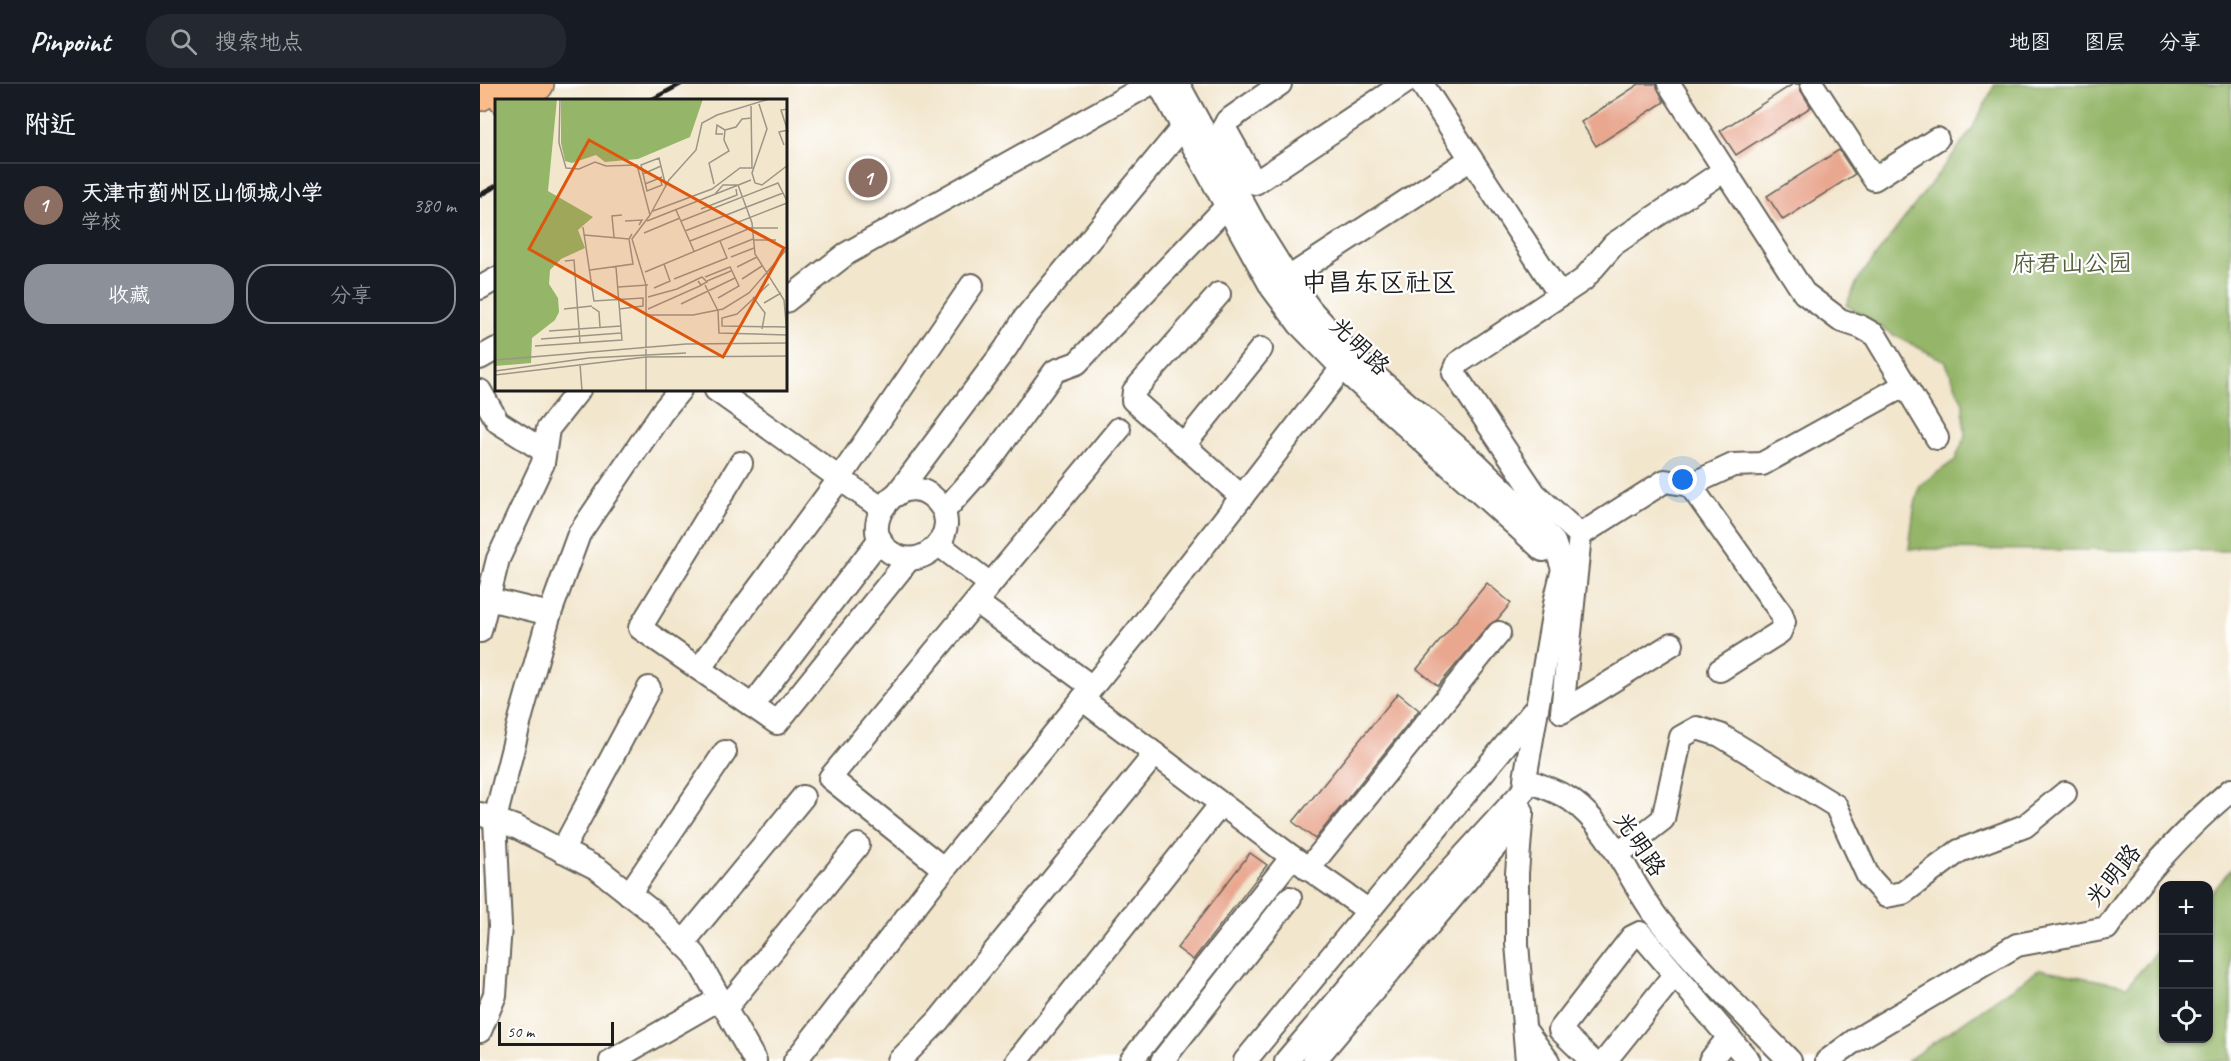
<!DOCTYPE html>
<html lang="zh">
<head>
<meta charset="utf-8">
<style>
  :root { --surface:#171b24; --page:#242831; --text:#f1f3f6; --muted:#9ea1a6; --line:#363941; --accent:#8c9099 }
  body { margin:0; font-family:Caveat,"LXGW WenKai TC",sans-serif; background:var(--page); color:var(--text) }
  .controls { position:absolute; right:18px; bottom:18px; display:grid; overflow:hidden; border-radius:12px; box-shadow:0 2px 4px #0004 }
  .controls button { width:54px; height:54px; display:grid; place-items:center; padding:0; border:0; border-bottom:2px solid var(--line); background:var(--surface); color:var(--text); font:30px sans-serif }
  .scale { position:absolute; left:18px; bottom:15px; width:116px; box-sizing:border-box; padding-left:6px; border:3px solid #1c1c1c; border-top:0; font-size:16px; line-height:21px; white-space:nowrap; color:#1c1c1c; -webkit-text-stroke:4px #fff; paint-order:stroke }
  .you { position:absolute; left:1203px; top:396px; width:21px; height:21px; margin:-15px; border:4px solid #fff; border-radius:50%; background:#1a73e8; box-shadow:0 0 0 9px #1a73e833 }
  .badge { display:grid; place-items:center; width:39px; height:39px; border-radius:50%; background:var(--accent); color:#fff; font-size:20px; font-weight:700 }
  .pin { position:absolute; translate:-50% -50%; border:3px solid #fff; box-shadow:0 2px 6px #0006 }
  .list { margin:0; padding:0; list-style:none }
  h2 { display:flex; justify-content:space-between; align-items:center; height:78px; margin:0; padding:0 24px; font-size:26px }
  h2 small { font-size:20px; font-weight:400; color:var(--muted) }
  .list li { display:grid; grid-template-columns:39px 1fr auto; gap:18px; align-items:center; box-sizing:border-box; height:84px; padding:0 24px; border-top:2px solid var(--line) }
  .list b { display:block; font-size:22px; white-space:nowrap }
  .list p { margin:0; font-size:20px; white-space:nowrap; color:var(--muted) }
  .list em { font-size:20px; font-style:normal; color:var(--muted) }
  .actions { display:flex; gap:12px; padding:18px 24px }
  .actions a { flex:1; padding:14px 0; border:2px solid var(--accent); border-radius:24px; text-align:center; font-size:21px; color:var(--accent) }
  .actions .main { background:var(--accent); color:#fff }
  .icon { flex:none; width:33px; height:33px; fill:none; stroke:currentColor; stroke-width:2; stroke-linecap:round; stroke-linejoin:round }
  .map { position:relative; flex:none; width:1751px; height:977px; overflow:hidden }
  header { display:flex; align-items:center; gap:36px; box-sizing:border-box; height:84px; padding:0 30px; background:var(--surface); border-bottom:2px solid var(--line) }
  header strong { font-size:28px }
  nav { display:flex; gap:33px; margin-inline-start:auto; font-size:21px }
  .search { width:420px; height:54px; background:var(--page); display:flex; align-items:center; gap:15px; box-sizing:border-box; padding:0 21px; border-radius:24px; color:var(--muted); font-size:22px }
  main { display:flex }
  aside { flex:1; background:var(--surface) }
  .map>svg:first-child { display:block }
</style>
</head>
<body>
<header>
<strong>Pinpoint</strong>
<div class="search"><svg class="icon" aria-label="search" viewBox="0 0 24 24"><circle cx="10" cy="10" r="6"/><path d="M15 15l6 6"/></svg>搜索地点</div>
<nav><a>地图</a><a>图层</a><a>分享</a></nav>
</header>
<main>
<aside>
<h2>附近<small></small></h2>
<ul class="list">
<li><span class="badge" style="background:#8d6e63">1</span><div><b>天津市蓟州区山倾城小学</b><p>学校</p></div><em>380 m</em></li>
</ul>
<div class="actions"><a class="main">收藏</a><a>分享</a></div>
</aside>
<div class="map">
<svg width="1751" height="977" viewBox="0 0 1751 977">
  <rect width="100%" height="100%" fill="#fff"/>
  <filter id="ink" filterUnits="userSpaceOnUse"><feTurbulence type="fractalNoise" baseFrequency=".0167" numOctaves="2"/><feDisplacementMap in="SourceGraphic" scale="12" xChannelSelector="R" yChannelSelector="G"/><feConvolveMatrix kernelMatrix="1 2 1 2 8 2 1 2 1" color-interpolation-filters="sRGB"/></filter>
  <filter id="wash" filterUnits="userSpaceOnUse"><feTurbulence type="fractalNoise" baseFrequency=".008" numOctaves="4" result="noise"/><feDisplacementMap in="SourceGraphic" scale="24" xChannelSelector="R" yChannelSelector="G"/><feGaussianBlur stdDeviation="1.35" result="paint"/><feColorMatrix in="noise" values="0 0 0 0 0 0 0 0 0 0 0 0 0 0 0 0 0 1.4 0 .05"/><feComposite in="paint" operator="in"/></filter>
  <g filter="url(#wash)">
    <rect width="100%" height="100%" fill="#f2e6cd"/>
    <!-- forest -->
    <g fill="#95b669" stroke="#586942" stroke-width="1.5">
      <path d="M1515 0H1751V467L1429 465 1434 425 1440 401 1475 376 1485 353 1483 319 1465 277 1412 250 1366 221 1379 194 1491 47Z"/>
      <path d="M1751 785V977H1427L1560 885 1647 902 1683 861 1684 954H1728L1729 811Z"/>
    </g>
    <g id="blocks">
      <!-- building -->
      <g fill="#e9a790">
        <path d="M1159 0H1176L1184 18 1116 62 1101 38Z"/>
        <path d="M1313 0H1319L1321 7 1331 23 1256 71 1240 47Z"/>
        <path d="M1359 66 1375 90 1303 136 1287 112Z"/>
        <path d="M1007 499 1031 519 1017 536 1009 541 958 602 937 585Z"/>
        <path d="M918 609 939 626 835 755 813 738Z"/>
        <path d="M770 769 787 781 713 876 697 864Z"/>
      </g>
    </g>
  </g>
  <g filter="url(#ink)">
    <use href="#blocks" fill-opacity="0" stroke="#67635a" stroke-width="1.5"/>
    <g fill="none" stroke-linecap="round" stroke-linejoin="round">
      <defs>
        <g id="minor">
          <path d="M679 0 792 204 819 240 862 284 1063 466"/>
          <path d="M698 0 775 141 808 194 830 225 872 272 996 379 1042 424 1074 458 1083 485 1076 514 1045 695C1060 702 1078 707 1091 716 1134 747 1150 801 1182 840 1222 888 1266 932 1310 977"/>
          <path d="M800 0 747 37 744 43 775 99 923 0"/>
          <path d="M942 0 1080 211"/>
          <path d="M1189 0 1324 209 1360 236 1381 243 1395 251 1457 354"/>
          <path d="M1332 0 1394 95 1457 55"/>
          <path d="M796 202 991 75"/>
          <path d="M0 204 16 195"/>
          <path d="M739 210 654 307 653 316 762 413"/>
          <path d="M306 217 366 170 670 0"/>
          <path d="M0 274 16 265"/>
          <path d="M236 306 401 424"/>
          <path d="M0 307 18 338 64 367"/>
          <path d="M704 361 781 265"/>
          <path d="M261 379 160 544 297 639 429 475"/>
          <path d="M1210 401 1301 529 1304 538 1300 548 1240 586"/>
          <path d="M416 411 526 264 545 234 703 43"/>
          <path d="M464 427C427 365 362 453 420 473 442 480 464 462 466 440 466 436 465 431 464 427L512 373 575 287 597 279 746 123"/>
          <path d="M1100 451 1185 397 1210 401 1253 381 1282 380 1425 301"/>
          <path d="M458 460 510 500"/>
          <path d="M0 513 70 530"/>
          <path d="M496 518 612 603"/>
          <path d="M0 547 18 475 63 379 68 345 99 306"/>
          <path d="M1192 560 1082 628 1100 451 1055 410 974 289 978 279 1103 196 1134 160 1245 86"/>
          <path d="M219 585 360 394 492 201"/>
          <path d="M602 615 812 773 889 827"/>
          <path d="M272 622 400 455"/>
          <path d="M1042 727 1037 789V860L1047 977"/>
          <path d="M0 730 38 744 118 785 175 830 215 871 275 977"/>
          <path d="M82 767 169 604"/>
          <path d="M1138 770 1183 735 1201 653 1217 644 1240 651 1356 722 1388 792 1406 812 1423 809 1479 767 1545 742 1585 709"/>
          <path d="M464 785 350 694 639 345"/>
          <path d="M828 785 1019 549"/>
          <path d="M149 810 245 668"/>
          <path d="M203 859 323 713"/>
          <path d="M246 924 378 761"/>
          <path d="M1045 946 1068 977"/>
          <path d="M0 947 15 911 20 842 15 735 41 632 69 532 99 450 182 328 200 306"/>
          <path d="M131 977 241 914"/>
          <path d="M315 977 453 799 656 549 862 284"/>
          <path d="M419 977 458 937 675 670"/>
          <path d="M537 977 741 720"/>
          <path d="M651 977 812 773"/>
          <path d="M682 977 810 814"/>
          <path d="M765 977 1056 624"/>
          <path d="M806 977 936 824 1044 706"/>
          <path d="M834 977 1042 731"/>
          <path d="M1112 977 1080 946 1152 853 1160 849 1269 977"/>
          <path d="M1125 977 1195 890"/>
          <path d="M1230 977 1248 954"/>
          <path d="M1347 977 1374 957 1537 861 1627 844C1662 791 1703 747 1751 706"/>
        </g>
        <g id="highway">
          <path d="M0 10 18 0"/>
          <path d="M26 16 57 0"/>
        </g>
      </defs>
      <!-- minor casing -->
      <use href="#minor" stroke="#67635a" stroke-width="26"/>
      <!-- highway casing -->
      <use href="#highway" stroke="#67635a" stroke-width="36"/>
      <!-- minor -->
      <use href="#minor" stroke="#fff" stroke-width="22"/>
      <!-- highway -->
      <use href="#highway" stroke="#f9bc8a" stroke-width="33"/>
      <!-- rail -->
      <g stroke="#1c1c1c" stroke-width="4.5">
        <path d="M171 16 201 0"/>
        <path d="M0 111 16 102"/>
      </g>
    </g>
  </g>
  <g text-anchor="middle" stroke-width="4.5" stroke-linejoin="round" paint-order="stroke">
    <!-- park labels -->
    <g font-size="24" fill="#545c3d" stroke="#fff">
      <text x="1592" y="187">府君山公园</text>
    </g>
    <!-- street labels -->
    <g font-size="24" fill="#1c1c1c" stroke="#fff">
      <text transform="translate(880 262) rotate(44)" y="8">光明路</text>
      <text transform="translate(1160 760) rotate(56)" y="8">光明路</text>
      <text transform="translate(1633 791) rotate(-51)" y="8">光明路</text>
    </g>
    <!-- neighbourhood labels -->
    <g font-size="26" fill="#1c1c1c" stroke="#fff">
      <text x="899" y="207">中昌东区社区</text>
    </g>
  </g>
  <!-- overview -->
  <g transform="translate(15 15)">
    <rect width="292" height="292" fill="#f2e6cd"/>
    <path d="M0 0H62L53 92 98 118 83 131 90 149 66 160 55 171 54 185 63 199 64 213 60 221 37 239 36 264 0 267ZM66 0H208L195 38 143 60 110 63 101 56 77 64 70 62 66 44Z" fill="#95b669"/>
    <path fill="none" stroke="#9c9586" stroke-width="1.5" d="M65 0 64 44 71 69 84 70 100 63 111 67 142 66 155 116 137 140 151 186V292M264 5 272 30 257 74 260 84 267 86 293 66M293 10 286 11 293 33M230 31 241 28 247 20 257 19M289 46 284 33 293 31M148 75 166 67M165 79 167 86 152 92 146 66 164 59 171 88M150 85 167 78M219 85 214 64 234 52 229 41 230 31 222 26 221 35H228M220 95 228 86H243L257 124 260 155 289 201 292 235M206 110 242 96 241 90M181 111 199 152M158 112 217 90 245 69H257L256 7M155 116 174 81 201 51 207 24 222 16 274 0M130 122 147 121 144 126M152 122 256 81M186 122 283 84 293 104M88 128 99 202 148 199V207L124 210M258 129H283M190 132 288 94M149 134 185 119M89 136 134 140M119 138 117 117 127 116M258 141H281M195 142 292 104M233 150 258 140M236 158 259 149M70 162 79 161 85 244M242 168 262 158M95 171 138 165 134 140 137 135M150 173 258 128M210 178 235 168 244 187 223 199M179 180 232 159 225 142M247 180 267 167M212 182 236 172M274 185 242 215 227 219V227L292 228M210 186 223 212 224 234 292 236M123 188 153 186M159 189 175 182 169 165M153 198 182 190 207 178 212 183 206 186 203 182M258 198 270 214 267 230M269 204 286 194M186 205 240 179M97 208 104 213 105 228M69 210 97 207M153 210 207 186M153 216H198L228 210 254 194 293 149M54 232 126 227M46 240 126 234M40 247 127 241 121 168M0 261 191 245 293 244M85 265 87 292M0 272 94 259 191 254M0 276 151 258 293 257"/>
    <path fill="#de560d" fill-opacity="0.15" stroke="#de560d" stroke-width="3" d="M94 41 289 149 228 258 34 150Z"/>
    <rect width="292" height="292" fill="none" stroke="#1c1c1c" stroke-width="3"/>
  </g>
</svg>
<div class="controls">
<button>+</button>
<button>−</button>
<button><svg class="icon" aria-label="locate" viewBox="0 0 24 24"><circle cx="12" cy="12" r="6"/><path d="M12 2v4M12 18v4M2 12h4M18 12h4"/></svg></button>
</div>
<div class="scale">50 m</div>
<div class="you"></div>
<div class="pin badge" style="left:388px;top:94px;background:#8d6e63">1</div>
</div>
</main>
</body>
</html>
